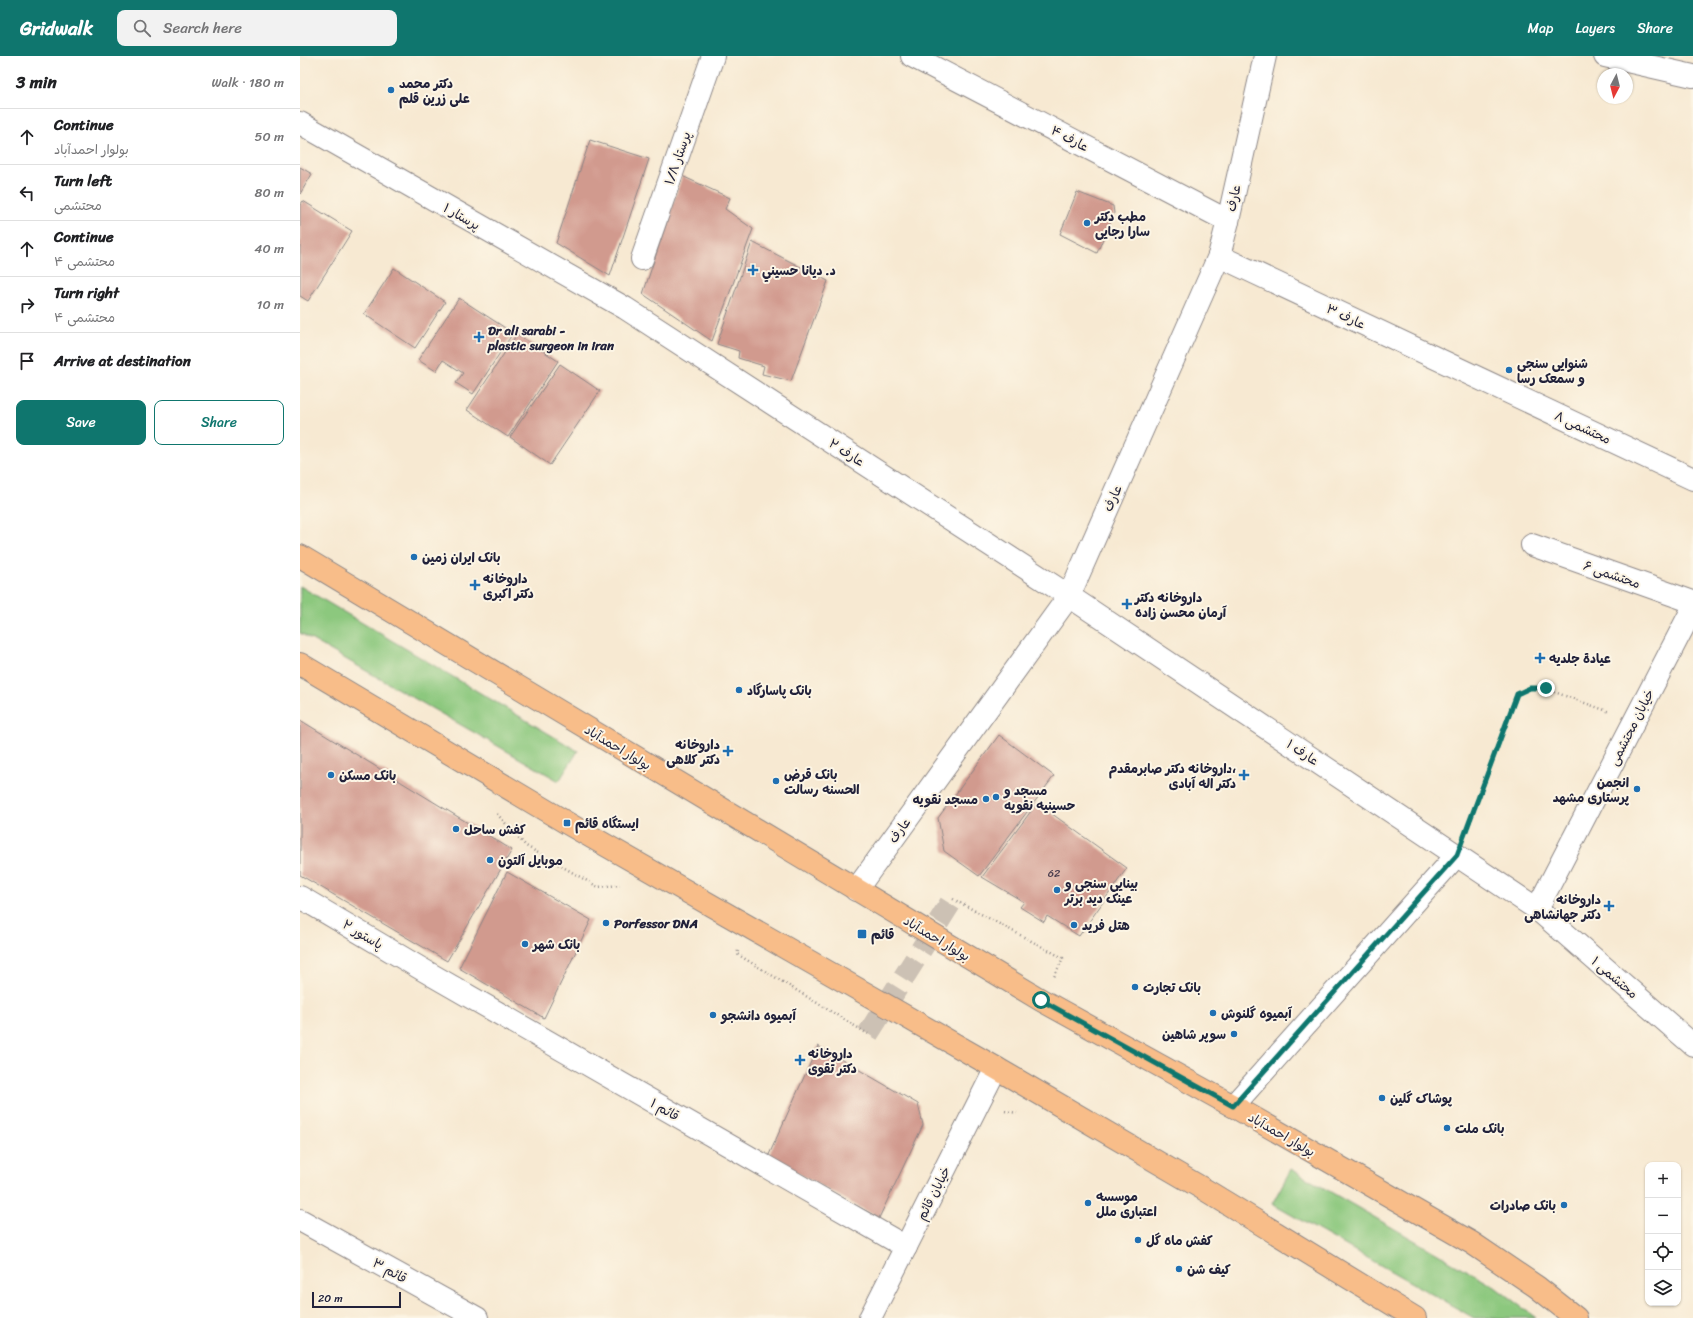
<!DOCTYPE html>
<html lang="en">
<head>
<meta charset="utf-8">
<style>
  :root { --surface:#fff; --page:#f2f2f2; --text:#202124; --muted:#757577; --line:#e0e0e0; --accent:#0f766e }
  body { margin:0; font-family:Sriracha,"Playpen Sans Arabic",sans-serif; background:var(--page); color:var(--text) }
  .controls { position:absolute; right:12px; bottom:12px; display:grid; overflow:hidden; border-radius:8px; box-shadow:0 1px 3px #0004 }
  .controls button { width:36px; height:36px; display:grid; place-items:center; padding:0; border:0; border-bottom:1px solid var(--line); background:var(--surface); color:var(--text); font:20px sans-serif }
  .compass { position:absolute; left:1297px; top:12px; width:36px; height:36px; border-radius:50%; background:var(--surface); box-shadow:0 1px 3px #0004; rotate:187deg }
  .scale { position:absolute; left:12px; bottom:10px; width:89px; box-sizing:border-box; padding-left:4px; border:2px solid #22223b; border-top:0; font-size:11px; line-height:14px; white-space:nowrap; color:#22223b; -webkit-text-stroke:3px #fcf5e5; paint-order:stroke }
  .stop { position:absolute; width:12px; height:12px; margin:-9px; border:3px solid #0f766e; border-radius:50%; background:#fff }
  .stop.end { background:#0f766e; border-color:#fff; box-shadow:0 1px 4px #0008 }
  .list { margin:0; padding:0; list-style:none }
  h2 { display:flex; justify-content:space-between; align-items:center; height:52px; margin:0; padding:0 16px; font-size:17px }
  h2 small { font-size:13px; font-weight:400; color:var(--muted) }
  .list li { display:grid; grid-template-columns:26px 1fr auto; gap:12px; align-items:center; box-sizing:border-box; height:56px; padding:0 16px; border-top:1px solid var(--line) }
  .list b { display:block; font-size:15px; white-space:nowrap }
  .list p { margin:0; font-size:13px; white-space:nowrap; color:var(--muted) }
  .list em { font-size:13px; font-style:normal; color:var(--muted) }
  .actions { display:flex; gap:8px; padding:12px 16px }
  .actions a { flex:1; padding:9px 0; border:1px solid var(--accent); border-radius:8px; text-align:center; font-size:14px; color:var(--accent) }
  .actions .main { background:var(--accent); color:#fff }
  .icon { flex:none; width:22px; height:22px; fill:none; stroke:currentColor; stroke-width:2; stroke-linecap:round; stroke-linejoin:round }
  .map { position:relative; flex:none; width:1393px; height:1262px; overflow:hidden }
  header { display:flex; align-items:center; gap:24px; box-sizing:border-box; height:56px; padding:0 20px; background:var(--accent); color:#fff }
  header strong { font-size:19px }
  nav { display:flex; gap:22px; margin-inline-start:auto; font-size:14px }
  .search { width:280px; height:36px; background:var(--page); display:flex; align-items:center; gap:10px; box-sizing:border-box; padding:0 14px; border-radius:8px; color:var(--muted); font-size:15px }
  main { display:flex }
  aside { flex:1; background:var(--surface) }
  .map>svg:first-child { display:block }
</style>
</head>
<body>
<header>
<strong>Gridwalk</strong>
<div class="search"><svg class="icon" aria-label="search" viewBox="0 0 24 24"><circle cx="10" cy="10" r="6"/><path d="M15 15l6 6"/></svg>Search here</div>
<nav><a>Map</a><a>Layers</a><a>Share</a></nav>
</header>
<main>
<aside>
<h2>3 min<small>Walk · 180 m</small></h2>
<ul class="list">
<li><svg class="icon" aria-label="ahead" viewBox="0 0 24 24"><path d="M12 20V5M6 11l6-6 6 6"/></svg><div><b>Continue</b><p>بولوار احمدآباد</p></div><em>50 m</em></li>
<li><svg class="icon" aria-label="left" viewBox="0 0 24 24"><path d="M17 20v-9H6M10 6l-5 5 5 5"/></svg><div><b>Turn left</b><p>محتشمی</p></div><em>80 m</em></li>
<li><svg class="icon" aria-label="ahead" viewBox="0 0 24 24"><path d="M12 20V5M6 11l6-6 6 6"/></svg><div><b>Continue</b><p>محتشمی ۴</p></div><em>40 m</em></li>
<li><svg class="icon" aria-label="right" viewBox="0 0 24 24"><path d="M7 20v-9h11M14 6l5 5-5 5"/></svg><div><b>Turn right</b><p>محتشمی ۴</p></div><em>10 m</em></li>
<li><svg class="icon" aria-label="arrive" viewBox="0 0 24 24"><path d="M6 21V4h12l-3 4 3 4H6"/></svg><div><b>Arrive at destination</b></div></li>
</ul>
<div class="actions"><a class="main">Save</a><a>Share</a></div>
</aside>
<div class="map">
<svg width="1393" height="1262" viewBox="0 0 1393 1262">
  <rect width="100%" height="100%" fill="#fcf5e5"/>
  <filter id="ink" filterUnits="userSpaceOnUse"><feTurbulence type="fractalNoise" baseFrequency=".025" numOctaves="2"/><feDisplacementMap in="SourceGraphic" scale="8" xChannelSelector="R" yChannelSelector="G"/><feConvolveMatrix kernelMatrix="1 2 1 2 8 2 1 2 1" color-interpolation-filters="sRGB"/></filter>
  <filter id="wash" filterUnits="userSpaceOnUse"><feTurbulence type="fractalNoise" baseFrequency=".012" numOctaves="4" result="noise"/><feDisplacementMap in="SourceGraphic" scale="16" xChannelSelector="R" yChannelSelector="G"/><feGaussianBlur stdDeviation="0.9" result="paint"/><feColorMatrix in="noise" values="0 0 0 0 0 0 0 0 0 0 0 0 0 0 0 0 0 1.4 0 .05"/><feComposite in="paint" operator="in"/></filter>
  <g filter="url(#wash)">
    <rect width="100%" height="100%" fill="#f7e9d2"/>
    <!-- green -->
    <g fill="#8cc87e" stroke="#57755c">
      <path d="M0 530 278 695 259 725 0 577Z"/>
      <path d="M991 1113 1195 1231 1236 1262H1174L972 1148Z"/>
    </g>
    <g id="blocks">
      <!-- building -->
      <g fill="#d19a8e">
        <path d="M290 84 349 103 310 220 256 187Z"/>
        <path d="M0 111 12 118 0 138Z"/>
        <path d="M382 120 430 142 425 153 453 173 412 285 343 238Z"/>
        <path d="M777 136 813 150 814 157 797 197 760 178Z"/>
        <path d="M3 145 52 175 8 245 0 240V149Z"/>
        <path d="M452 186 528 225 491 325 462 318 464 310 438 302 439 295 417 288Z"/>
        <path d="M94 212 145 246 115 292 64 258Z"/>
        <path d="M159 242 213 277 173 338 156 327 163 317 143 304 136 315 118 304Z"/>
        <path d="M217 278 258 305 208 381 167 354Z"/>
        <path d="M260 308 300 335 250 409 210 381Z"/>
        <path d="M0 664 212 794 147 905 0 819Z"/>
        <path d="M699 679 754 720 679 820 644 795 638 762Z"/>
        <path d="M737 747 827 812 779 880 747 860 744 866 720 851 724 846 682 821Z"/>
        <path d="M207 816 291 864 244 962 159 912Z"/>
        <path d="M518 990 618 1048 623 1069 579 1162 468 1101Z"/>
      </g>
    </g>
  </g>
  <g filter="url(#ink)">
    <use href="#blocks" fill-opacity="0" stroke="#8c8686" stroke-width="1"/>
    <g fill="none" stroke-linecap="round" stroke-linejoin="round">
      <!-- minor-tunnel -->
      <path stroke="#ccc1b4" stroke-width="22" stroke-dasharray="22 11" stroke-linecap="butt" d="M568 978 653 843"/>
      <defs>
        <g id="minor">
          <path d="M612 0 928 165"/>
          <path d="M1305 0 1393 20"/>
          <path d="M0 67 325 252 769 540 1237 853 1393 989"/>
          <path d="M919 200 1393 423"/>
          <path d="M342 203 413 0"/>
          <path d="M1232 489 1393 546"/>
          <path d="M556 834 769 540 919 200 928 165 965 0"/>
          <path d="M0 841 125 915 606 1191"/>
          <path d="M1237 853 1393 552"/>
          <path d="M933 1050 1157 799"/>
          <path d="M0 1164 177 1262"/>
          <path d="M570 1262 696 1012"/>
        </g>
        <g id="major">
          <path d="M0 500 741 944 933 1050 1172 1187 1237 1231 1276 1262"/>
          <path d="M0 608 267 767 696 1012 907 1135 1115 1262"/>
        </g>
      </defs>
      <!-- minor casing -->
      <use href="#minor" stroke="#8c8686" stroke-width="24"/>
      <!-- major casing -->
      <use href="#major" stroke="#8c8686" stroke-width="24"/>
      <!-- path -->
      <g stroke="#8c8686" stroke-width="2.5" stroke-dasharray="1 3" stroke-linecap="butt">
        <path d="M197 758 226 790 298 831 320 829"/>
        <path d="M1167 774 1217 638 1229 632 1246 633 1310 656"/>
        <path d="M653 843 763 902 754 921"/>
        <path d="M438 895 437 898 568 978"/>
        <path d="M705 1055 717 1057"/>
      </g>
      <!-- minor -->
      <use href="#minor" stroke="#fff" stroke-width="22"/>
      <!-- major -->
      <use href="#major" stroke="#f8bd89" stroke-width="22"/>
    </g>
  </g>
  <g fill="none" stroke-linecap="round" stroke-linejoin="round" filter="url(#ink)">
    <!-- route -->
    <path stroke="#0f766e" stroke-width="5" d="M741 944 933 1050 1157 799 1217 638 1230 632H1246"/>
  </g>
  <!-- markers -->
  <g fill="#1f6fb2" stroke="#fcf5e5" stroke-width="1.5">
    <circle cx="91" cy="34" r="4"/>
    <circle cx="787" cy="167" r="4"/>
    <path d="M451 208h4v4h4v4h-4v4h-4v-4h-4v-4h4z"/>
    <path d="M177 275h4v4h4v4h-4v4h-4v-4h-4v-4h4z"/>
    <circle cx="1209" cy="314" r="4"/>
    <circle cx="114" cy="501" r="4"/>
    <path d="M173 523h4v4h4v4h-4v4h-4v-4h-4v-4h4z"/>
    <path d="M825 542h4v4h4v4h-4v4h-4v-4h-4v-4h4z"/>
    <path d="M1238 596h4v4h4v4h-4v4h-4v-4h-4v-4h4z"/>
    <circle cx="439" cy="634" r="4"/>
    <path d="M426 689h4v4h4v4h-4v4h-4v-4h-4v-4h4z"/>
    <circle cx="31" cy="719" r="4"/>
    <path d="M942 713h4v4h4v4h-4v4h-4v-4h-4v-4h4z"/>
    <circle cx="476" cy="725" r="4"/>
    <circle cx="1337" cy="733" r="4"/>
    <circle cx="696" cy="741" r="4"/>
    <circle cx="686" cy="743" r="4"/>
    <rect x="263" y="763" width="8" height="8" rx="2"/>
    <circle cx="156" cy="773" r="4"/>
    <circle cx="190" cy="804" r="4"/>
    <circle cx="757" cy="834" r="4"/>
    <path d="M1307 844h4v4h4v4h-4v4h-4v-4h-4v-4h4z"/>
    <circle cx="306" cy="867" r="4"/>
    <circle cx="774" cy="869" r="4"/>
    <rect x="557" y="873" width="10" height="10" rx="2"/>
    <circle cx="225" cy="888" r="4"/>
    <circle cx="835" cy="931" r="4"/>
    <circle cx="913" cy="957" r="4"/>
    <circle cx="413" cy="959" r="4"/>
    <circle cx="934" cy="978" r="4"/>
    <path d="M498 998h4v4h4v4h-4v4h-4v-4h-4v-4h4z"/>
    <circle cx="1082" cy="1042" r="4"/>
    <circle cx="1147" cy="1072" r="4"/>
    <circle cx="788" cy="1147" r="4"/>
    <circle cx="1264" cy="1149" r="4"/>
    <circle cx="838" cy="1184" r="4"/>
    <circle cx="879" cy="1213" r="4"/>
  </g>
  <g text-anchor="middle" stroke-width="4" stroke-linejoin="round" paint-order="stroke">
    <!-- number labels -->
    <g font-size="11" fill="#4e4050">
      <text x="754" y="821">62</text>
    </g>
    <!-- poi labels -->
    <g font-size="13" font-weight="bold" fill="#22223b" stroke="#fcf5e5" text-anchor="start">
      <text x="99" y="32">دکتر محمد<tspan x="99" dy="15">علی زرین قلم</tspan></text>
      <text x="795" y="165">مطب دکتر<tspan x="795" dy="15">سارا رجایی</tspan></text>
      <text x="462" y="219">د. ديانا حسيني</text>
      <text x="188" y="279">Dr ali sarabi -<tspan x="188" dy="15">plastic surgeon in iran</tspan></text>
      <text x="1217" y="312">شنوایی سنجی<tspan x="1217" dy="15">و سمعک رسا</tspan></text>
      <text x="122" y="506">بانک ایران زمین</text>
      <text x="183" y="527">داروخانه<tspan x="183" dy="15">دکتر اکبری</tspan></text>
      <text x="835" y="546">داروخانه دکتر<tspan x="835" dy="15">آرمان محسن زاده</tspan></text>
      <text x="1249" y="607">عيادة جلديه</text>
      <text x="447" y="639">بانک پاسارگاد</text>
      <text x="420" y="693" text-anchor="end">داروخانه<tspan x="420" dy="15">دکتر کلاهی</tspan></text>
      <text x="936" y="717" text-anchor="end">داروخانه دکتر صابرمقدم،<tspan x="936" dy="15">دکتر اله آبادی</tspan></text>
      <text x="484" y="723">بانک قرض<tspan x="484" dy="15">الحسنه رسالت</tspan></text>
      <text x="39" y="724">بانک مسکن</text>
      <text x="1329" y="731" text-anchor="end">انجمن<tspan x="1329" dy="15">پرستاری مشهد</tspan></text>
      <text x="704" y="739">مسجد و<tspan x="704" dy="15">حسینیه نقویه</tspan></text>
      <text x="678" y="748" text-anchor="end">مسجد نقویه</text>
      <text x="275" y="772">ایستگاه قائم</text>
      <text x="164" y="778">کفش ساحل</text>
      <text x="198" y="809">موبایل آلتون</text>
      <text x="765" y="832">بینایی سنجی و<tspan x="765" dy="15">عینک دید برتر</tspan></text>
      <text x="1301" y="848" text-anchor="end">داروخانه<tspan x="1301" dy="15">دکتر جهانشاهی</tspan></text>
      <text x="314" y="872">Porfessor DNA</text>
      <text x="782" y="874">هتل فرید</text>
      <text x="571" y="883">قائم</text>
      <text x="233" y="893">بانک شهر</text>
      <text x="843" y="936">بانک تجارت</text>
      <text x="921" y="962">آبمیوه گلنوش</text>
      <text x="421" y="964">آبمیوه دانشجو</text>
      <text x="926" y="983" text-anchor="end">سوپر شاهین</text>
      <text x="508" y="1002">داروخانه<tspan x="508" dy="15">دکتر تقوی</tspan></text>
      <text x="1090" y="1047">پوشاک گلین</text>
      <text x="1155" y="1077">بانک ملت</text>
      <text x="796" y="1145">موسسه<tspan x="796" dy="15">اعتباری ملل</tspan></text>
      <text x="1256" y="1154" text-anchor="end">بانک صادرات</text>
      <text x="846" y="1189">کفش ماه گل</text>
      <text x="887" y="1218">کیف شن</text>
    </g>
    <!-- street labels -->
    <g font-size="13" fill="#22223b" stroke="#fcf5e5">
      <text transform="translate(770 82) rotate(28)" y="5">عارف ۴</text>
      <text transform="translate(377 102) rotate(-71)" y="5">پرستار ۱/۸</text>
      <text transform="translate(933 142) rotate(-78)" y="5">عارف</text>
      <text transform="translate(162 160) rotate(30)" y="5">پرستار ۱</text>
      <text transform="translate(1046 260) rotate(25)" y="5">عارف ۳</text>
      <text transform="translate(1283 371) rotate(25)" y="5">محتشمی ۸</text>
      <text transform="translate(547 396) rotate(33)" y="5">عارف ۲</text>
      <text transform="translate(812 442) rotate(-66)" y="5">عارف</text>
      <text transform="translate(1312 518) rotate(19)" y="5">محتشمی ۶</text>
      <text transform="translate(1331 671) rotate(-63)" y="5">خیابان محتشمی</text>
      <text transform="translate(318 691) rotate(31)" y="5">بولوار احمدآباد</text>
      <text transform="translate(1003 696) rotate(34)" y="5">عارف ۱</text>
      <text transform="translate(599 774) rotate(-54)" y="5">عارف</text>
      <text transform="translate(63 878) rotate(31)" y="5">پاستور ۲</text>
      <text transform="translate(637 882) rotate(31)" y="5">بولوار احمدآباد</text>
      <text transform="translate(1315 921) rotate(41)" y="5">محتشمی ۱</text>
      <text transform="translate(365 1053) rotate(30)" y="5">قائم ۱</text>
      <text transform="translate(982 1078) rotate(30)" y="5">بولوار احمدآباد</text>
      <text transform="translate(633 1137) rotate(-63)" y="5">خیابان قائم</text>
      <text transform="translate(90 1214) rotate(29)" y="5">قائم ۳</text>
    </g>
  </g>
</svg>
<div class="controls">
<button>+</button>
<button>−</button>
<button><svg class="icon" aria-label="locate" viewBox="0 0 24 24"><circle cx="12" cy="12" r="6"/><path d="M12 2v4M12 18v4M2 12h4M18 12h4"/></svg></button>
<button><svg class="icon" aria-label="layers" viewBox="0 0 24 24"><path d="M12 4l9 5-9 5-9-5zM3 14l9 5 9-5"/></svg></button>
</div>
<svg class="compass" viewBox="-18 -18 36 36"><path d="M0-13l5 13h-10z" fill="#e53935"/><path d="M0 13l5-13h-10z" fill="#757577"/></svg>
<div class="scale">20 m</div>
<div class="stop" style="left:741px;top:944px"></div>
<div class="stop end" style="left:1246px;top:632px"></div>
</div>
</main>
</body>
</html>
